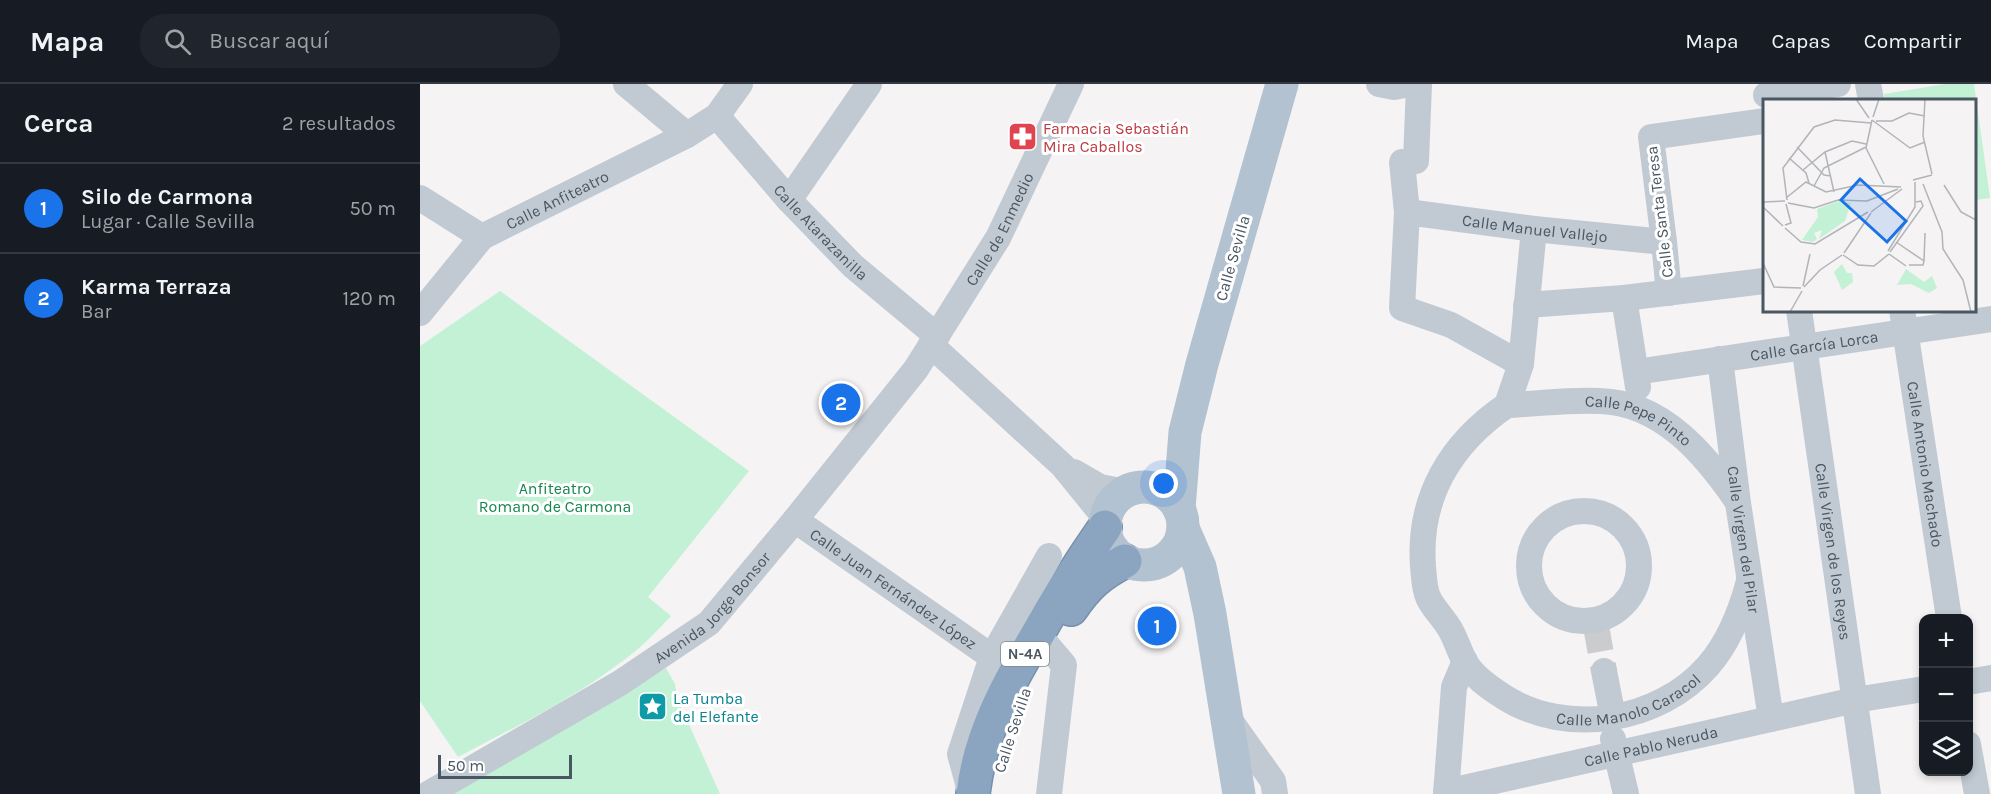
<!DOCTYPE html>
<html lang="es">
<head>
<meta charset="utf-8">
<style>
  :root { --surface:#171b24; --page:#20242c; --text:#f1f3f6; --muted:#9ea1a6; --line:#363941; --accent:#1a73e8 }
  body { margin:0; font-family:Karla,sans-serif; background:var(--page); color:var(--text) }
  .controls { position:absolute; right:18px; bottom:18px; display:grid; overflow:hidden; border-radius:12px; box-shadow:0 3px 9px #0003 }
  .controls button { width:54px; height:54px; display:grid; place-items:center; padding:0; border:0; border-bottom:2px solid var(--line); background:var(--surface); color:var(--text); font:30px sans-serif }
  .scale { position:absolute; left:18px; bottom:15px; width:134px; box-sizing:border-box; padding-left:6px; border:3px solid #4a5661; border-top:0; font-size:16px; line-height:21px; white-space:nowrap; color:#4a5661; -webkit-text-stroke:4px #fff; paint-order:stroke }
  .you { position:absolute; left:744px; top:400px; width:21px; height:21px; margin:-15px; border:4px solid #fff; border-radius:50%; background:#1a73e8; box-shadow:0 0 0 9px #1a73e833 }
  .badge { display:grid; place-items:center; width:39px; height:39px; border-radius:50%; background:var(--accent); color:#fff; font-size:20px; font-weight:700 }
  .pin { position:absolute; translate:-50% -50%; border:3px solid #fff; box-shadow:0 2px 6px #0006 }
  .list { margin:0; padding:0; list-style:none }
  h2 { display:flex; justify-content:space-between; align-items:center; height:78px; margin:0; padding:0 24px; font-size:26px }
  h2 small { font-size:20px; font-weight:400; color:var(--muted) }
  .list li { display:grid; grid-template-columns:39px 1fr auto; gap:18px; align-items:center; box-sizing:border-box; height:90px; padding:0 24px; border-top:2px solid var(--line) }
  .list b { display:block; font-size:22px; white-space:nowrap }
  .list p { margin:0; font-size:20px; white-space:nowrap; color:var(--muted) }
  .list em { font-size:20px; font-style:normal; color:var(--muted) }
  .icon { flex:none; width:33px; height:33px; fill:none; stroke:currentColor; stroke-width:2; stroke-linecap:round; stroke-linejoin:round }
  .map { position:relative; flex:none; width:1571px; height:710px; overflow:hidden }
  header { display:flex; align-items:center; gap:36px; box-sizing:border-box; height:84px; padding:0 30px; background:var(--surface); border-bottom:2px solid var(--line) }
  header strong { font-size:28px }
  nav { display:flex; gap:33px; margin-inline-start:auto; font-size:21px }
  .search { width:420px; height:54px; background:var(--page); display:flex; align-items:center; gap:15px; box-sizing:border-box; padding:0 21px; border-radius:24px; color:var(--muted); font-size:22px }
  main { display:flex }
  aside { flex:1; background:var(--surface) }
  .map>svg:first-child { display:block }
</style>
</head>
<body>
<header>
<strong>Mapa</strong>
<div class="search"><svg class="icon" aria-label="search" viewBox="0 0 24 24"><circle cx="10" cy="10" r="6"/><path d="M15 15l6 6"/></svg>Buscar aquí</div>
<nav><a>Mapa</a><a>Capas</a><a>Compartir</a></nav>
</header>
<main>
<aside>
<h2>Cerca<small>2 resultados</small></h2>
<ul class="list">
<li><span class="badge">1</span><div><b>Silo de Carmona</b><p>Lugar · Calle Sevilla</p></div><em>50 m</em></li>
<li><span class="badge">2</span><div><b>Karma Terraza</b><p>Bar</p></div><em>120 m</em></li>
</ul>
</aside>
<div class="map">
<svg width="1571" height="710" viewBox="0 0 1571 710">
  <rect width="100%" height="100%" fill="#f5f3f3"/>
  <!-- green -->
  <g fill="#c3f1d5">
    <path d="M1525 0H1554L1570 114 1555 116 1554 16H1465L1464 10Z"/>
    <path d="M80 207 329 387 228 513 251 532C236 548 222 563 204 576 153 615 95 643 38 673L0 617V262Z"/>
    <path d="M246 584 255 600 258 616 300 710H31Z"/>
  </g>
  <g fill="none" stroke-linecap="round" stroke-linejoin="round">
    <!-- minor-tunnel -->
    <path stroke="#caccce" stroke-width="26" stroke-dasharray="26 13" stroke-linecap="butt" d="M1176 542 1184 587"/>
    <defs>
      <g id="highway">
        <path d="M651 525C667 501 680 490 705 477"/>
        <path d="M553 710C559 653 587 601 616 553 637 515 660 479 685 443"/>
      </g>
    </defs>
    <!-- highway casing -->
    <use href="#highway" stroke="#7690ad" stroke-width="36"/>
    <!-- minor -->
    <g stroke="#c1cad2" stroke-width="26">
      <path d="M206 0 267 51"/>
      <path d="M959 0 974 3 989 0"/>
      <path d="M999 0 996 77 982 78 987 128 982 224 1031 241 1101 280"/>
      <path d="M1448 0 1451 16"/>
      <path d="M1346 11 1418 0"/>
      <path id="s1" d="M297 32 369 116 433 182 517 252"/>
      <path d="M0 114 62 153"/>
      <path d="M369 116 449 0"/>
      <path id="s2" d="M987 128 1114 145 1244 158"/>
      <path d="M1249 209 1244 158 1231 53 1344 37"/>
      <path d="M1204 214 1218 303"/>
      <path d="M1106 221 1204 214 1344 197"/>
      <path id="s3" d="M1379 226 1448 710"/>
      <path id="s4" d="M1482 226 1529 534"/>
      <path id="s5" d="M0 229 62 153 267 51 297 32 320 0"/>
      <path d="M511 261 643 382 686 435"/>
      <path id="s6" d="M1300 275 1318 419 1351 635"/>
      <path id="s7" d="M1216 288 1571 235"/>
      <path id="s8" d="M1087 321C1031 359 998 413 1003 482 1004 492 1004 504 1008 513 1013 525 1025 535 1031 547 1036 556 1039 566 1044 576 1051 591 1070 604 1084 613 1147 653 1239 638 1288 582 1309 558 1321 527 1329 497"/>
      <path id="s9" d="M1087 321C1118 320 1150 315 1180 317 1242 319 1285 370 1317 417"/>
      <path d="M1087 321 1101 280 1114 145"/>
      <path d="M654 388 680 403 706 408"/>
      <circle cx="1164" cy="482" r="55"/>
      <path id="s10" d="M375 436 572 573 540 670 551 710"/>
      <path d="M627 561 644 581 629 710"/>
      <path d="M572 573 629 472"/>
      <path d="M1184 587 1193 633"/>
      <path d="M1548 598 1571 594"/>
      <path d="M809 635 853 697 855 710"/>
      <path d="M1193 655 1206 710"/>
      <path d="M1548 660 1557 710"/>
      <path id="s11" d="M1026 708 1435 616 1504 605"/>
      <path id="s12" d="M8 710 200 599 289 539 375 436 496 285 578 154 651 0"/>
      <path d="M1026 710 1034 603 1045 577"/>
    </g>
    <!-- major -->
    <g stroke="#b3c2d1" stroke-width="33">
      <circle cx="724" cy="442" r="39"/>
      <path d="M759 425 765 348 782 280 862 0"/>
      <path d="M763 444 780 483 790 530 819 710"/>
    </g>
    <!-- highway -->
    <use href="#highway" stroke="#8ba5c1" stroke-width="33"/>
  </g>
  <!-- icons -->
  <defs>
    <symbol id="pharmacy-square" viewBox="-11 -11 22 22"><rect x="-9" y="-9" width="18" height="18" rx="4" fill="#e0444e" stroke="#fff"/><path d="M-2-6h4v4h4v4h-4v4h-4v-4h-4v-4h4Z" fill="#fff"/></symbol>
    <symbol id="sight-square" viewBox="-11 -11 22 22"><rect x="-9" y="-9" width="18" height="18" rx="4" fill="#0f9aa8" stroke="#fff"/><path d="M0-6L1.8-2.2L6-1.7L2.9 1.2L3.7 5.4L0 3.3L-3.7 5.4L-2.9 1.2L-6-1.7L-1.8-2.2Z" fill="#fff"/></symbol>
  </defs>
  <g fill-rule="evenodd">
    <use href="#pharmacy-square" x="586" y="36" width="33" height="33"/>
    <use href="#sight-square" x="216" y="606" width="33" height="33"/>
  </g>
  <g text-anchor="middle" stroke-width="6" stroke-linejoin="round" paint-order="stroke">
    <!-- shield labels -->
    <rect fill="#fff" stroke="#808990" stroke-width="1.5" x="581" y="558" width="48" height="24" rx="4.5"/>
    <g font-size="15" font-weight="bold" fill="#4a5661">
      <text x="605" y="575">N-4A</text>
    </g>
    <!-- health labels -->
    <g font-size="16" fill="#be3a42" stroke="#fff" text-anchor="start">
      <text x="623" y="50">Farmacia Sebastián<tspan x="623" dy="18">Mira Caballos</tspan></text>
    </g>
    <!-- street labels -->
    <g font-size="16" fill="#4a5661" stroke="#fff">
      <text dy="6" stroke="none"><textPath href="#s5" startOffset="182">Calle Anfiteatro</textPath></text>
      <text transform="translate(1239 128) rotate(-97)" y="6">Calle Santa Teresa</text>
      <text dy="6" stroke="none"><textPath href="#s12" startOffset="820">Calle de Enmedio</textPath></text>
      <text dy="6" stroke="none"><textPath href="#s2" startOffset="129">Calle Manuel Vallejo</textPath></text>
      <text dy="6" stroke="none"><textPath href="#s1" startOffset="156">Calle Atarazanilla</textPath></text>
      <text transform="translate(812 174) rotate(-74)" y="6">Calle Sevilla</text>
      <text dy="6" stroke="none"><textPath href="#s7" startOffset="180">Calle García Lorca</textPath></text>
      <text dy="6" stroke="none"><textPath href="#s9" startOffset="136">Calle Pepe Pinto</textPath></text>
      <text dy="6" stroke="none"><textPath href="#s4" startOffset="156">Calle Antonio Machado</textPath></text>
      <text dy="6" stroke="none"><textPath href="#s6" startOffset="182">Calle Virgen del Pilar</textPath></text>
      <text dy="6" stroke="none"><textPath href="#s3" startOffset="244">Calle Virgen de los Reyes</textPath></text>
      <text dy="6" stroke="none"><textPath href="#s10" startOffset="120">Calle Juan Fernández López</textPath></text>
      <text dy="6" stroke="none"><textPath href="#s12" startOffset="342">Avenida Jorge Bonsor</textPath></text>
      <text dy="6" stroke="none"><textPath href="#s8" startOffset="483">Calle Manolo Caracol</textPath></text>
      <text transform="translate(592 646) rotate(-72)" y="6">Calle Sevilla</text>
      <text dy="6" stroke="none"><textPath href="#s11" startOffset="210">Calle Pablo Neruda</textPath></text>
    </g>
    <!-- park labels -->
    <g font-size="16" fill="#17864f" stroke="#fff">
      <text x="135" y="410">Anfiteatro<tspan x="135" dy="18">Romano de Carmona</tspan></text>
    </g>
    <!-- culture labels -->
    <g font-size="16" fill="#0d838f" stroke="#fff" text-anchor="start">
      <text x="253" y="620">La Tumba<tspan x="253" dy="18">del Elefante</tspan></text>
    </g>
  </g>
  <!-- overview -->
  <g transform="translate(1343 15)">
    <rect width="213" height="213" fill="#f5f3f3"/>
    <path d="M76 102 88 104 82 122 56 140 59 131 51 134 54 140 50 143 39 141 55 118 54 110ZM79 165 84 174H89L90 183 79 191 71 173ZM143 170 161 183 169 177 174 189 166 194 148 185 134 186Z" fill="#c3f1d5"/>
    <path fill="none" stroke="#b1b4b9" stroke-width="1.5" d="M93 0 106 19M162 0 160 37 169 75M110 18 116 0M109 21 103 49 121 85M109 21 147 49 162 43M113 22H129L146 14 162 17M34 48 61 76 68 77M62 53 71 93M26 59 43 74 46 84M40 71 62 53 89 42 103 45M150 81 169 76M160 85 179 133 180 150 200 181 208 213M181 86 198 113 213 121M51 87 61 69 103 48M23 99 43 83 63 93 95 86 138 88M24 101 20 69 51 28 72 21 108 24M0 103 22 102M25 104 51 109 75 101 104 102 135 90M0 108 20 127M108 113 139 90M22 126 28 124 23 105M22 129 38 143 52 145 105 113M133 143 161 162 160 166H146M125 152 152 108V83M127 153 160 107 158 102 153 103M81 154 108 114M126 155 143 167M80 156 95 166 111 167 126 155M161 162 162 134M0 164 11 188 38 189M40 187 47 155M41 188 57 171 79 156M27 213 39 192"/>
    <path fill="#1a73e8" fill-opacity="0.15" stroke="#1a73e8" stroke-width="3" d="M97 80 143 122 124 143 78 101Z"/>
    <rect width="213" height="213" fill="none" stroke="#4a5661" stroke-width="3"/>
  </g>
</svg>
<div class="controls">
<button>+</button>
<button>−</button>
<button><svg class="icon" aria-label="layers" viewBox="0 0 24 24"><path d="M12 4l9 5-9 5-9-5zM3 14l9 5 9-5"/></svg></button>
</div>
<div class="scale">50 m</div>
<div class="you"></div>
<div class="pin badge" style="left:737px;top:542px">1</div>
<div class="pin badge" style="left:421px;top:319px">2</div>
</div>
</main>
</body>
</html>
